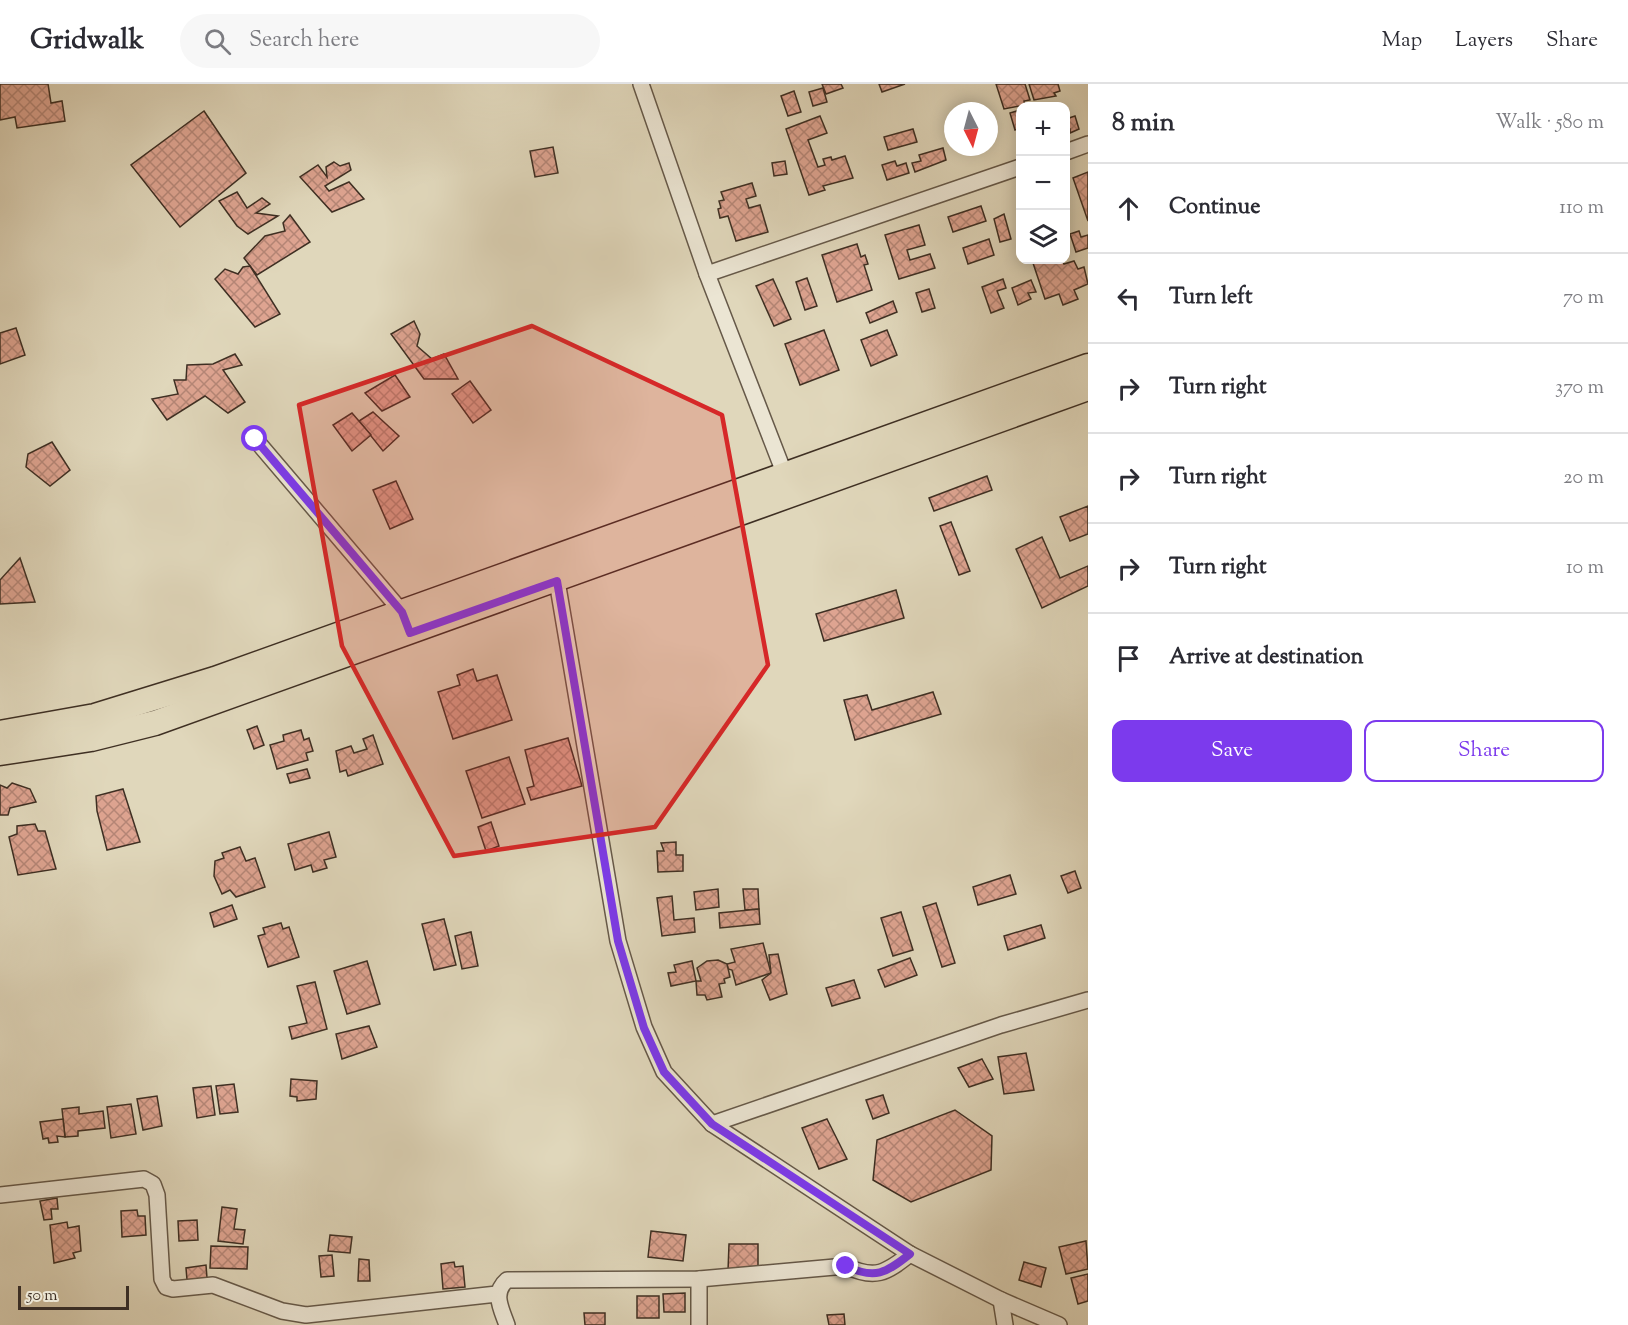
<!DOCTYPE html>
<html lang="en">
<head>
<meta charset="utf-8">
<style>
  :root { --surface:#fff; --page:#f7f7f7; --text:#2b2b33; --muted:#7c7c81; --line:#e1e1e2; --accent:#7c3aed }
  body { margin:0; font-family:"Sorts Mill Goudy",serif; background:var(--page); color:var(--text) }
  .controls { position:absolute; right:18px; top:18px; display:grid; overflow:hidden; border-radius:12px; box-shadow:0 3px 15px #0003 }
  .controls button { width:54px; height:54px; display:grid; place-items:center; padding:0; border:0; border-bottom:2px solid var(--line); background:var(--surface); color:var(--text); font:30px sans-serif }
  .compass { position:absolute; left:944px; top:18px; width:54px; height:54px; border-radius:50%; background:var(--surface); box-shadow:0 3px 15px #0003; rotate:174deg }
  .scale { position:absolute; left:18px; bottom:15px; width:111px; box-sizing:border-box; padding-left:6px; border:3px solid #3e2f23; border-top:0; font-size:16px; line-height:21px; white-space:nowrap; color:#3e2f23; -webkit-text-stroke:4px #ebe5d3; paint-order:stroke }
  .stop { position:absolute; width:18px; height:18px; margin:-14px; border:4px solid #7c3aed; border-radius:50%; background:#fff }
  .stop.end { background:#7c3aed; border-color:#fff; box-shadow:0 2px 6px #0008 }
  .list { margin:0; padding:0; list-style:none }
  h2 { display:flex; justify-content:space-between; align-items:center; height:78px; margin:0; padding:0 24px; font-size:26px }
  h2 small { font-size:20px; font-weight:400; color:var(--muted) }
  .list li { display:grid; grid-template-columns:39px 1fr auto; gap:18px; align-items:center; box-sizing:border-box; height:90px; padding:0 24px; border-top:2px solid var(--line) }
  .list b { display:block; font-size:22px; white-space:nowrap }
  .list em { font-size:20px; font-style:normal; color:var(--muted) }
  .actions { display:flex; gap:12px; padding:18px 24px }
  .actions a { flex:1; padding:14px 0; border:2px solid var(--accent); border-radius:12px; text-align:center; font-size:21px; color:var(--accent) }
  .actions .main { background:var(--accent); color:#fff }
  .icon { flex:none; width:33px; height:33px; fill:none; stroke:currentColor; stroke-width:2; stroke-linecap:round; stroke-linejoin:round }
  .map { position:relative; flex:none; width:1088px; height:1241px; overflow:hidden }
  header { display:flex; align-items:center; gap:36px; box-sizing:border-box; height:84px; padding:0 30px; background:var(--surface); border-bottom:2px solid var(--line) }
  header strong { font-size:28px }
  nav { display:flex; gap:33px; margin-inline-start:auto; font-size:21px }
  .search { width:420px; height:54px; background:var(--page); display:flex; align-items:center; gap:15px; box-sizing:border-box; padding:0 21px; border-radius:33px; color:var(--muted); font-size:22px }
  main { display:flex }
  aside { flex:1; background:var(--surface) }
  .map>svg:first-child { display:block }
</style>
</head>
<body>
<header>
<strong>Gridwalk</strong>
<div class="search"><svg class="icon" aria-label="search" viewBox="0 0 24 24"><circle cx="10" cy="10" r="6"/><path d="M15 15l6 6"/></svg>Search here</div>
<nav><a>Map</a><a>Layers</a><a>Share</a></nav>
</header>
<main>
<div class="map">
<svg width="1088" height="1241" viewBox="0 0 1088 1241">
  <defs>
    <pattern id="building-cross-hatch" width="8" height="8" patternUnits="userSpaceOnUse" patternTransform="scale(1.5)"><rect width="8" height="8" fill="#dea491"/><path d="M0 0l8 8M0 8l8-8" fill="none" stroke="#b58676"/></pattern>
  </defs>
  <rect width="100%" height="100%" fill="#e0d7bb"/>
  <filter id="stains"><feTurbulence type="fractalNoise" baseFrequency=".00333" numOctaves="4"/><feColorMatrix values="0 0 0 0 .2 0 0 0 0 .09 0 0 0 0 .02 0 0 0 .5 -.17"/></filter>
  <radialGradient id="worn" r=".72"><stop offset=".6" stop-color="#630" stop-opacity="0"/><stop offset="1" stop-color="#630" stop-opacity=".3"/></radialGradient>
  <!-- building -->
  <g fill="url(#building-cross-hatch)" stroke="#3e2f23" stroke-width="1.5">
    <path d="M0 0H48L51 19 62 17 65 37 17 44 15 33 0 36Z"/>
    <path d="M822 0H841L843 4 826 10Z"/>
    <path d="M879 0H905L882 8Z"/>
    <path d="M996 0H1025L1030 16 1024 17 1025 21 1004 25Z"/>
    <path d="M1029 0H1058L1060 7 1054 9 1056 12 1034 16Z"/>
    <path d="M823 4 827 18 813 22 809 8Z"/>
    <path d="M794 7 801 28 788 32 781 12Z"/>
    <path d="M1020 26V44L1015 46 1010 29Z"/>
    <path d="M204 27 246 89 180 143 131 81Z"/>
    <path d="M820 32 827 49 808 56 818 83 825 81 823 75 831 73 832 76 845 72 853 94 823 102 825 106 809 111 786 45Z"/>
    <path d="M1075 32 1079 45 1070 49V45L1066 43V35Z"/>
    <path d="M913 45 917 58 888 66 884 53Z"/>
    <path d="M553 63 558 89 535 93 530 67Z"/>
    <path d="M943 64 946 76 915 88 912 79 921 77 919 71Z"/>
    <path d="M785 77 787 90 774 92 772 79Z"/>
    <path d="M895 77 897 82 906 79 909 89 887 96 882 81Z"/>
    <path d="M334 78 340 82 349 79 351 86 325 102 329 107 349 98 364 115 332 128 300 93 318 81 327 93 326 83Z"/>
    <path d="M1088 88V137L1073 94Z"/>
    <path d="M752 99 756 112 746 115 749 124 760 121 768 148 736 157 728 132 720 134 718 125 721 124 719 117 724 116 721 108Z"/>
    <path d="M237 108 247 124 262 114 270 120 256 129 278 132 248 150 237 142 219 117Z"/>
    <path d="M981 122 986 137 953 148 948 133Z"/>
    <path d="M1004 130 1011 155 1000 158 994 135Z"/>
    <path d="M290 131 310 158 257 191 244 174 265 152 285 147 283 139Z"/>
    <path d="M919 141 925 161 907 166 910 176 930 170 935 184 899 195 885 151Z"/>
    <path d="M1079 147 1081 153 1088 151V164L1076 168 1070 150Z"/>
    <path d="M989 155 994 171 968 180 963 164Z"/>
    <path d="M857 160 861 173 865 171 868 180 864 181 872 206 837 218 822 171Z"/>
    <path d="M1032 176H1062L1064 180 1074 177 1078 185 1084 183 1088 200 1074 206 1078 215 1063 221 1059 210 1045 215Z"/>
    <path d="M250 182 280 230 255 243 215 195 225 185 238 190 243 183Z"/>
    <path d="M807 194 817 222 805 226 796 198Z"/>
    <path d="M773 195 791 235 774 242 756 202Z"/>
    <path d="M1003 195 1006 204 997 207 1004 224 991 229 982 203Z"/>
    <path d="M1031 196 1036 208 1028 209 1031 215 1018 221 1012 204Z"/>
    <path d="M929 205 935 224 922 228 916 209Z"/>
    <path d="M893 217 897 228 870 239 866 229Z"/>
    <path d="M414 237 420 250 417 262 432 275 444 270 458 295H424L391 250Z"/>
    <path d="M16 244 25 271 0 280V249Z"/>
    <path d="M824 246 839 286 800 301 785 260Z"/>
    <path d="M887 246 897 271 871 282 861 256Z"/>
    <path d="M235 270 242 281 223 286 245 318 228 329 205 312 167 336 152 315 178 310 174 296H186L187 281 213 280Z"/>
    <path d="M395 291 410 313 382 327 365 309Z"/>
    <path d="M470 297 491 326 473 339 452 310Z"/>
    <path d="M373 328 399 352 383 367 359 337Z"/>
    <path d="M352 329 371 351 352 367 333 341Z"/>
    <path d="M52 358 70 386 50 402 26 383 28 370Z"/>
    <path d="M987 392 992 406 934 427 929 414Z"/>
    <path d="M396 397 413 435 390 445 373 406Z"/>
    <path d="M1088 422V450L1070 457 1060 433Z"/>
    <path d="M951 438 970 487 959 491 940 442Z"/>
    <path d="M1042 453 1060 494 1088 482V502L1042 524 1016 465Z"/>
    <path d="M20 474 35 518 0 520V496Z"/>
    <path d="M896 506 904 534 824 557 816 530Z"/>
    <path d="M473 585 477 597 497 591 512 636 453 655 438 608 460 601 457 591Z"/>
    <path d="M933 608 941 630 855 656 844 616 867 611 872 626Z"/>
    <path d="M257 642 264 661 254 665 247 646Z"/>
    <path d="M301 646 304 656 309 654 313 667 306 669 308 676 277 685 270 661 284 657 283 651Z"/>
    <path d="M373 651 383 680 348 692 346 686 340 688 336 667 351 662 354 669 367 665 363 655Z"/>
    <path d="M568 654 582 702 531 716 527 704 534 702 525 666Z"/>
    <path d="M509 673 525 720 482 734 466 687Z"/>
    <path d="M307 685 310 694 290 699 287 690Z"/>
    <path d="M12 699 30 705 36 718 10 724 8 731H0V701L7 704Z"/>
    <path d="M123 705 140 758 107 766 97 727 96 712Z"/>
    <path d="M491 738 499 762 486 767 478 743Z"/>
    <path d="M35 740 38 747H45L56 785 18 791 9 753 17 750V742Z"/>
    <path d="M329 748 336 773 324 776 327 784 313 788 311 781 295 786 288 760Z"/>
    <path d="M676 758V771H683V787L658 788 657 767H664L661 759Z"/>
    <path d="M240 763 246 777 255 774 265 803 236 813 230 806 222 810 214 792 215 777 224 774 222 769Z"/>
    <path d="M1075 787 1081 804 1068 809 1061 792Z"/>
    <path d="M1010 791 1016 810 978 821 973 803Z"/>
    <path d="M718 805 719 823 696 826 694 808Z"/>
    <path d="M743 805H758L759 825 745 826Z"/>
    <path d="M672 812 674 836 694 834 695 848 662 852 657 814Z"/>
    <path d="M936 819 955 879 942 883 923 823Z"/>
    <path d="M232 821 237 835 214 843 210 829Z"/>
    <path d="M759 825 760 840 720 844 719 829Z"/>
    <path d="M901 828 913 866 893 872 881 834Z"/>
    <path d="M444 835 456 881 434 886 422 840Z"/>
    <path d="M281 839 283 845 289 843 299 873 268 883 258 852 265 850 263 844Z"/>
    <path d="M1041 841 1045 854 1008 866 1004 852Z"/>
    <path d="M471 848 478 882 462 885 455 852Z"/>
    <path d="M763 859 771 889 736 901 732 886 728 885 727 880 735 878 731 865Z"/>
    <path d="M778 870 787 910 770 916 762 896 771 889 769 871Z"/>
    <path d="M910 874 917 891 885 903 878 886Z"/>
    <path d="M718 876 727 880 730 893 724 895 725 899 719 900 722 913 707 916 705 911H697L696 897H701L697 884 707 877Z"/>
    <path d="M367 877 380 920 347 930 334 887Z"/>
    <path d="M692 877 696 897 671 902 668 889 676 888 674 881Z"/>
    <path d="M854 896 860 914 832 922 826 904Z"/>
    <path d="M315 898 327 945 292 955 289 943 307 939 297 902Z"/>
    <path d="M369 942 377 963 342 975 336 950Z"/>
    <path d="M1026 969 1034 1006 1004 1010 998 973Z"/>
    <path d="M982 975 993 995 969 1003 958 984Z"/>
    <path d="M291 995 317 997 316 1015 297 1017V1013L290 1012Z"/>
    <path d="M234 1000 238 1028 220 1030 216 1002Z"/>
    <path d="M211 1002 215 1031 197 1034 193 1004Z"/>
    <path d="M883 1011 889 1029 873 1035 866 1016Z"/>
    <path d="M157 1012 162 1042 143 1046 137 1015Z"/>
    <path d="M131 1020 136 1050 111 1054 107 1023Z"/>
    <path d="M79 1023V1030L103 1027 105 1044 78 1047V1052L65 1053 62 1025Z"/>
    <path d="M955 1026 992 1052 991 1086 911 1118 873 1096 877 1056Z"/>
    <path d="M63 1035 65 1053 57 1052 58 1058 49 1059 48 1054 43 1055 40 1038Z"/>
    <path d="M827 1035 847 1075 819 1085 802 1044Z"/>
    <path d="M57 1114 58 1125H51L52 1135 44 1136 40 1117Z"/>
    <path d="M222 1123 237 1125 234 1145 245 1146 243 1160 218 1157Z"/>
    <path d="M137 1126 138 1132H145L146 1151 122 1153 121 1127Z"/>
    <path d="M197 1136 198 1156 179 1157 178 1137Z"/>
    <path d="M67 1138 68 1144 79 1142 81 1167 73 1169 75 1174 54 1179 50 1141Z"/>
    <path d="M651 1147 686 1151 683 1177 648 1173Z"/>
    <path d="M330 1151 352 1153 350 1169 328 1167Z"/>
    <path d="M1086 1157 1088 1185 1066 1190 1059 1163Z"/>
    <path d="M729 1160H758V1187H728Z"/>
    <path d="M211 1162 248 1163 247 1185 210 1184Z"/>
    <path d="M332 1171 334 1192 321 1193 319 1172Z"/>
    <path d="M359 1175 369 1176 370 1197H358Z"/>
    <path d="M454 1178 455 1183 463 1182 465 1203 443 1205 441 1180Z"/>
    <path d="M1024 1178 1046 1184 1041 1203 1019 1196Z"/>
    <path d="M206 1181 207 1194 187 1196 186 1184Z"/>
    <path d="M1088 1190V1217L1078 1220 1071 1194Z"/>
    <path d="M685 1209V1228H664L663 1210Z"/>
    <rect x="637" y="1212" width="22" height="22"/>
    <path d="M584 1229H605V1241H585Z"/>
    <path d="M844 1230 845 1241H829L827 1231Z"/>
  </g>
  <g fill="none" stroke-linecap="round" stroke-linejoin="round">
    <defs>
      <g id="street">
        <path d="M641 0 707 190 785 391"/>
        <path d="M1066 68 1088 60"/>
        <path d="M707 190 1020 83"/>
        <path d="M255 355 402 528 404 535"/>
        <path d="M557 497 618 857 644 943 664 988 712 1040 910 1170 1001 1216 1059 1241"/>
        <path d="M712 1040 1001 941 1088 916"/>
        <path d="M0 1111 144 1095 153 1100 157 1111 162 1195 166 1203 173 1205 213 1201 282 1227 306 1231 497 1210"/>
        <path d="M1001 1216 1005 1241"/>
        <path d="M507 1241C501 1224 492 1209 507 1196L699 1195 846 1182C875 1196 886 1189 910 1170"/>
        <path d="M699 1241V1195"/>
      </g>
      <g id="primary">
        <path d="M0 649 95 632 215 595 1088 282"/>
        <path d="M0 669 91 655 155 639 1088 304"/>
      </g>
    </defs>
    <!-- street casing -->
    <use href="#street" stroke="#665949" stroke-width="18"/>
    <!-- primary casing -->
    <use href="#primary" stroke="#3e2f23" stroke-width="27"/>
    <!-- street -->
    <use href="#street" stroke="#ebe5d3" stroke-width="15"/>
    <!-- primary -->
    <use href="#primary" stroke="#e0d7bb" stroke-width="24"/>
  </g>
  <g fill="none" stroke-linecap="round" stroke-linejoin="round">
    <!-- route -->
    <path stroke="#7c3aed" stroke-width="8" d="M255 355 402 528 410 549 557 497 618 857 644 944 664 988 712 1040 910 1170C886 1189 875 1196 846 1182"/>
  </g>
  <!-- marked area -->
  <path fill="#d62828" fill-opacity="0.2" stroke="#d62828" stroke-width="4.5" stroke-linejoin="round" d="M532 242 722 331 768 581 655 743 454 772 342 562 299 321Z"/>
  <rect width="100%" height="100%" filter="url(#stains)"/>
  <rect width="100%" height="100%" fill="url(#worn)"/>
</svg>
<div class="controls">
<button>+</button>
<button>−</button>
<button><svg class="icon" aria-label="layers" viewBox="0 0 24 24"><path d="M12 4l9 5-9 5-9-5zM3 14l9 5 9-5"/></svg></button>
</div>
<svg class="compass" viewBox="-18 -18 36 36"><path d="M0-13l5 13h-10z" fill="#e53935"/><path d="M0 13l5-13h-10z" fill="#7c7c81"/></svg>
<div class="scale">50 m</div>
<div class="stop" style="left:255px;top:355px"></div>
<div class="stop end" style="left:846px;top:1182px"></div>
</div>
<aside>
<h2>8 min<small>Walk · 580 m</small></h2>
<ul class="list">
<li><svg class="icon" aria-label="ahead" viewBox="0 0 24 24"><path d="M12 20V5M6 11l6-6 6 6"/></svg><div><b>Continue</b></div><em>110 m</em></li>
<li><svg class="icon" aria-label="left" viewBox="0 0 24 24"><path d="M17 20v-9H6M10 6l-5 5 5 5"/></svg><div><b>Turn left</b></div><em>70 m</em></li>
<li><svg class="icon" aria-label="right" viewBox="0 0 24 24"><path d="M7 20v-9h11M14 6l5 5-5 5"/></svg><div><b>Turn right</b></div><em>370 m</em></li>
<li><svg class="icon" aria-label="right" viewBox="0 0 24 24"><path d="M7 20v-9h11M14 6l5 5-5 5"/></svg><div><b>Turn right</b></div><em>20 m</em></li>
<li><svg class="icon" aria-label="right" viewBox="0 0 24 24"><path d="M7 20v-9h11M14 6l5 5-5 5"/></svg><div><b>Turn right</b></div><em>10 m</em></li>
<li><svg class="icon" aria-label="arrive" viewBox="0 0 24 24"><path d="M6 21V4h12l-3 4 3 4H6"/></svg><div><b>Arrive at destination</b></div></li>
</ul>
<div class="actions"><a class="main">Save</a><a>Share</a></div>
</aside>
</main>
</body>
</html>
